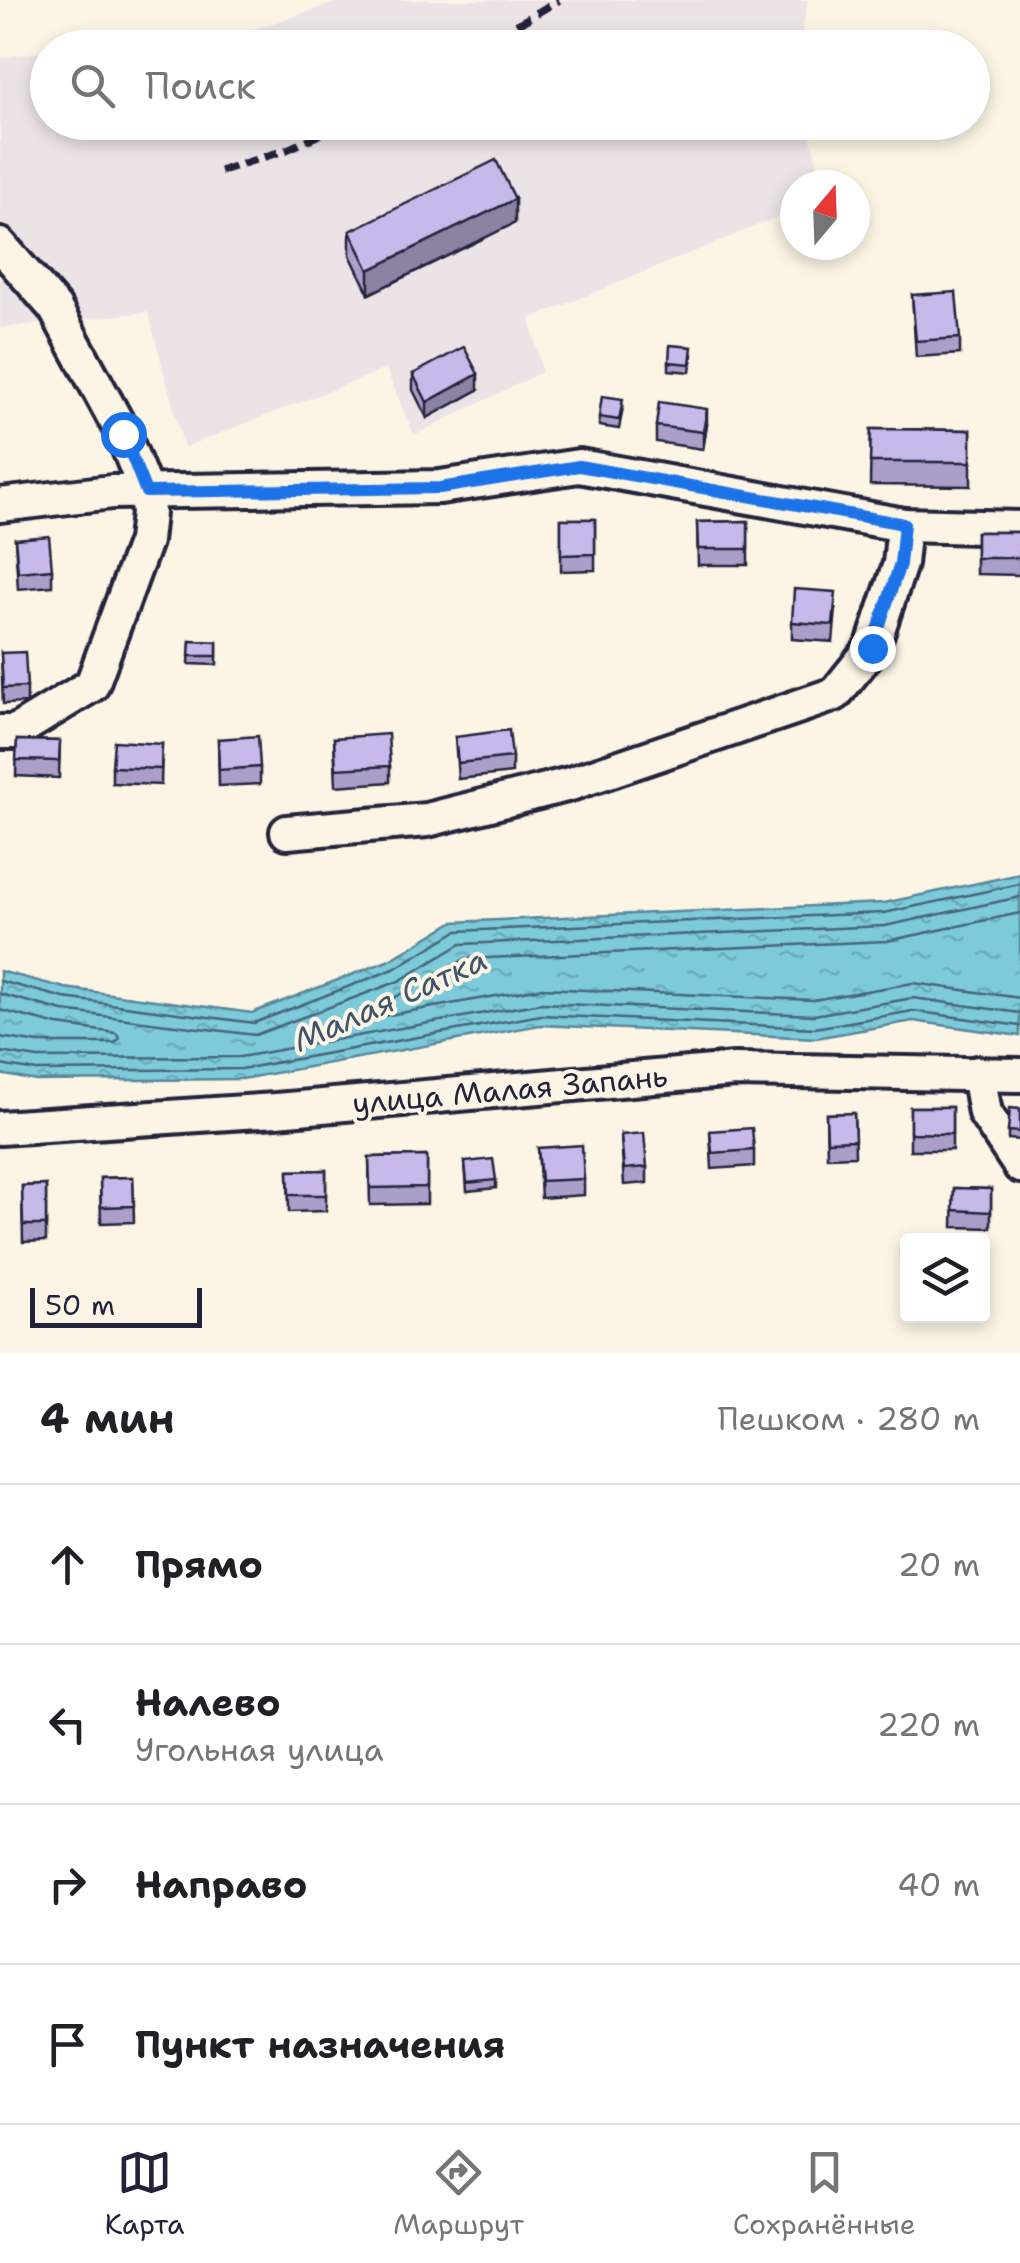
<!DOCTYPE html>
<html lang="ru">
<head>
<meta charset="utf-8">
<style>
  :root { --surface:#fff; --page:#f2f2f2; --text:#202124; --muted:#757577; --line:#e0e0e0; --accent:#22223b }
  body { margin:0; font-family:"Shantell Sans",sans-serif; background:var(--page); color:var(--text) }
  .controls { position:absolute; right:30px; bottom:30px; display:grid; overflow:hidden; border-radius:10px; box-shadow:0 5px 15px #0003 }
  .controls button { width:90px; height:90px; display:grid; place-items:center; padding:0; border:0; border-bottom:2px solid var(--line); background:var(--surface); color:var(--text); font:50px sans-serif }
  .compass { position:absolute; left:780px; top:170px; width:90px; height:90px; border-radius:50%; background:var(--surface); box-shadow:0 5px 15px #0003; rotate:19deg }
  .scale { position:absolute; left:30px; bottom:25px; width:172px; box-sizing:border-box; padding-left:10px; border:5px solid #22223b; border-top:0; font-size:28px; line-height:35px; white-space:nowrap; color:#22223b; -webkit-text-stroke:8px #fcf5e5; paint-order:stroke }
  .stop { position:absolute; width:30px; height:30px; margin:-22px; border:8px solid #1a73e8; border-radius:50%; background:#fff }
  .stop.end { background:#1a73e8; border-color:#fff; box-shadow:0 2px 10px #0008 }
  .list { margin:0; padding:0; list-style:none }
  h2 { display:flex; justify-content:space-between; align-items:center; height:130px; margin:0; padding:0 40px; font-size:42px }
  h2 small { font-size:32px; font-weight:400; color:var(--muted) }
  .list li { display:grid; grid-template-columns:65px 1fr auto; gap:30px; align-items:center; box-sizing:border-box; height:160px; padding:0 40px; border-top:2px solid var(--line) }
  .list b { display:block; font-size:38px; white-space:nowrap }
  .list p { margin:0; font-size:32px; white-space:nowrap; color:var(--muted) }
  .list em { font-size:32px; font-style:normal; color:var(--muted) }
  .icon { flex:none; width:55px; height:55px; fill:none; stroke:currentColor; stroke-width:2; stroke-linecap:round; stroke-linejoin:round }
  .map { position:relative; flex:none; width:1020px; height:1353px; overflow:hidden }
  .search { position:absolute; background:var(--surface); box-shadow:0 5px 15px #0003; left:30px; right:30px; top:30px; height:110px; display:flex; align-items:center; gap:25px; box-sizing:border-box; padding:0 35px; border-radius:55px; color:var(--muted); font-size:38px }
  .sheet { height:770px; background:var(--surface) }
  nav { display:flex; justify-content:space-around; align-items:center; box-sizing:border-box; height:140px; border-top:2px solid var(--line); background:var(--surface); font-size:28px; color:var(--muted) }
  nav a { display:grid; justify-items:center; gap:5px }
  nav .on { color:var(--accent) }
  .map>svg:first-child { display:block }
</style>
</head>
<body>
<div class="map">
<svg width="1020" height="1353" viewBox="0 0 1020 1353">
  <defs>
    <pattern id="water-ripples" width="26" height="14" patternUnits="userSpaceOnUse" patternTransform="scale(2.5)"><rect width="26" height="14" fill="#7ccada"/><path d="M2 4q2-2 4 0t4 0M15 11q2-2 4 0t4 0" fill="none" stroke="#6badbc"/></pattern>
  </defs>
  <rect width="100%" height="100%" fill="#fcf5e5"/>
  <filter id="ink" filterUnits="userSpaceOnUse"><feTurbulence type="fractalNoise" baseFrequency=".01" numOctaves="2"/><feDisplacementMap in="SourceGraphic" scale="20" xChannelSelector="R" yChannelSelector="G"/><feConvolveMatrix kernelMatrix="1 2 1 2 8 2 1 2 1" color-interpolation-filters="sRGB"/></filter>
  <g filter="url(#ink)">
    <!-- built -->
    <g fill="#ece3e6">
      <path d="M345 0H808L799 47H197Z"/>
      <path d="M47 51 48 122 807 123 823 185H795V210L530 319 542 372 414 435 386 369 184 447 148 312 0 328V58Z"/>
    </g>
    <!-- water -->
    <path fill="url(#water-ripples)" stroke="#58879a" stroke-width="2.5" d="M1020 874V1036L913 1021 816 1038 540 1025 242 1079 36 1081 0 1074V971L65 988 252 1013 390 960 453 922 884 903Z"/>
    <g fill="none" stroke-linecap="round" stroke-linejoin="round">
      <!-- shore -->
      <g stroke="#46657b" stroke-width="2.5">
        <path d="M1020 913 887 941 465 959 366 1013 372 1018 541 988 813 1000 913 983 1020 998"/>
        <path d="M0 981 64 998 254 1023 394 969 457 931 884 913 1020 884"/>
        <path d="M0 994 63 1011 255 1035 399 981 461 944 885 926 1020 897"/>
        <path d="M0 1010 58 1025 116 1033 120 1038 115 1043H39L0 1037"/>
        <path d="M0 1052 38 1058 240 1057 541 1003 814 1015 913 998 1020 1013"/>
        <path d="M0 1065 37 1071 241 1069 541 1015 815 1028 913 1011 1020 1026"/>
      </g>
      <defs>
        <g id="minor">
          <path d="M0 245 55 308 123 434 146 492 148 513 145 541 92 685 15 732H0"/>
          <path d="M0 505 112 492 440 487 579 466 904 525 1020 528"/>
          <path d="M287 832 427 820 570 784 835 694 872 648 900 564 904 525"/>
          <path d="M978 1073 985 1113 1020 1166"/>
          <path d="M0 1128 276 1110 735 1070 1020 1075"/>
        </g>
      </defs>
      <!-- minor casing -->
      <use href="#minor" stroke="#22223b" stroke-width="40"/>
      <!-- minor -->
      <use href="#minor" stroke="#fcf5e5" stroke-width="32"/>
      <!-- rail -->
      <g stroke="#22223b" stroke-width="8" stroke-dasharray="15 8" stroke-linecap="butt">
        <path d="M477 48 559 0"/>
        <path d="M220 171 286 150 346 122"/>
      </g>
    </g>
    <!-- wall -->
    <g fill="#ab9fc9" stroke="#22223b" stroke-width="2.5">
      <path d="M515 223 369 294 350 255V231Z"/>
      <path d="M912 295 960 338V354L916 357Z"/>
      <path d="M692 355 690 372 669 370V362Z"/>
      <path d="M413 374 478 390 427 418 413 390Z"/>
      <path d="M623 407 619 429 599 426V417Z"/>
      <path d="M707 425 703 449 656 442V426Z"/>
      <path d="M871 429 971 430V486L870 485Z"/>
      <path d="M561 519H595V570L561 571Z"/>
      <path d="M748 521V565H698L697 522Z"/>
      <path d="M976 532H1020V575L976 574Z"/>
      <path d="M15 539 52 569V586L18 589Z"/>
      <path d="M836 609 833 642 792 639V622Z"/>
      <path d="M190 641 217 642V665L189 664Z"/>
      <path d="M1 653 27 687V703L3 704Z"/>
      <path d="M455 737 512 757V773L458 779Z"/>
      <path d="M334 738 390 766V782L336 786Z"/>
      <path d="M218 739 260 767V784L219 786Z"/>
      <path d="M17 740 60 741 59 778 16 776Z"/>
      <path d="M162 744 161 785 112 783V767Z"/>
      <rect x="910" y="1107" width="42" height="43"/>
      <path d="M1020 1109V1140L1008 1139V1131Z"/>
      <path d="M854 1113 855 1156 827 1157 826 1114Z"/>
      <path d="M710 1131 754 1150V1166L712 1169Z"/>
      <path d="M621 1135 647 1167V1183L624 1185Z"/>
      <path d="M538 1148 584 1179V1195L541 1198Z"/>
      <path d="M427 1156V1204L370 1205 369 1157Z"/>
      <path d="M465 1162 496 1180V1188L467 1191Z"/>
      <path d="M326 1170V1211L289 1212 288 1171Z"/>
      <path d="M133 1177 134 1222 101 1223 100 1178Z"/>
      <path d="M46 1185V1241L23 1242 22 1186Z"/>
      <path d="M954 1188 991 1189V1228L953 1227Z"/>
    </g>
    <!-- shaded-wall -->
    <g fill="#8b82a4" stroke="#22223b" stroke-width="2.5">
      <path d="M515 199V223L369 294V270Z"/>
      <path d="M478 374V390L427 418V402Z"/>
      <path d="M707 409V425L703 449V432Z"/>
    </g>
    <!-- building -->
    <g fill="#c7b9ea" stroke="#22223b" stroke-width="2.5">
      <path d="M496 160 515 199 369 270 350 231Z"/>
      <path d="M956 292 960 338 916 341 912 295Z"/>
      <path d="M670 345 692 347 690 364 669 362Z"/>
      <path d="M464 347 478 374 427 402 413 374Z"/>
      <path d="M602 396 623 399 619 420 599 417Z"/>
      <path d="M659 402 707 409 703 432 656 426Z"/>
      <path d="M871 429 971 430V462H870Z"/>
      <path d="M561 519H595V554L561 555Z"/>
      <path d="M748 521V549H698L697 522Z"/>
      <rect x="976" y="532" width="44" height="26"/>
      <path d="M49 536 52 569 18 572 15 539Z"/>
      <path d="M794 589 836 592 833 625 792 622Z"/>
      <path d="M190 641 217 642V656H189Z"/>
      <path d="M25 652 27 687 3 688 1 653Z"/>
      <path d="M509 730 512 757 458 763 455 737Z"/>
      <path d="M388 734 390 766 336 769 334 738Z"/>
      <path d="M258 736 260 767 219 770 218 739Z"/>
      <path d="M17 740 60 741 59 761 16 760Z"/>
      <path d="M114 741 162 744 161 769 112 767Z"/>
      <path d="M910 1107H952V1134L910 1133Z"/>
      <path d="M1010 1108 1020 1109V1132L1008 1131Z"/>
      <path d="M854 1113 855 1140 827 1141 826 1114Z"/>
      <path d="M752 1128 754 1150 712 1153 710 1131Z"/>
      <path d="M644 1133 647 1167 624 1169 621 1135Z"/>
      <path d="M582 1145 584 1179 541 1181 538 1148Z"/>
      <path d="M427 1156V1187L370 1188 369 1157Z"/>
      <path d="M493 1159 496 1180 467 1183 465 1162Z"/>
      <path d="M326 1170V1195H289L288 1171Z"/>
      <path d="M133 1177 134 1206 101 1207 100 1178Z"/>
      <path d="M46 1185V1225H23L22 1186Z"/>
      <path d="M954 1188 991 1189V1212L953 1210Z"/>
    </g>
  </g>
  <g fill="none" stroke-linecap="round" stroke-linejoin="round" filter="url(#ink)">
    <!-- route -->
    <path stroke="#1a73e8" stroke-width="12" d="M123 434 146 492 440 488 579 466 904 524 900 564 872 648"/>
  </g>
  <g text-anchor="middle" stroke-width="8" stroke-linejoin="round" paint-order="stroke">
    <!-- street labels -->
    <g font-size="30" fill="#22223b" stroke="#fcf5e5">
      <text transform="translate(510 1090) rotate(-5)" y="10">улица Малая Запань</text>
    </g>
    <!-- water labels -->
    <g font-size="32" font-style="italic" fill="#3d546b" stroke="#fcf5e5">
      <text transform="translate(390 1000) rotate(-24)" y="11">Малая Сатка</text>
    </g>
  </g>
</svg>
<div class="controls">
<button><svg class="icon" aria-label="layers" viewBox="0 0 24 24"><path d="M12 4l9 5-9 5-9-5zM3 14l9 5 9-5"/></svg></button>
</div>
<svg class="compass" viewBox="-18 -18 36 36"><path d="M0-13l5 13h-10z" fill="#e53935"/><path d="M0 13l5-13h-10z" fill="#757577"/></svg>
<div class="scale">50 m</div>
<div class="stop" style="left:123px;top:434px"></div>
<div class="stop end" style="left:872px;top:648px"></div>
<div class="search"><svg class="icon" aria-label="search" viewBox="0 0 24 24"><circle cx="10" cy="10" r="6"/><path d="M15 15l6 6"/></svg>Поиск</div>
</div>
<section class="sheet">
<h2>4 мин<small>Пешком · 280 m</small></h2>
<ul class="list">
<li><svg class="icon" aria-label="ahead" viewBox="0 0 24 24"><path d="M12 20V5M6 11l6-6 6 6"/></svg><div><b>Прямо</b></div><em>20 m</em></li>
<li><svg class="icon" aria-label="left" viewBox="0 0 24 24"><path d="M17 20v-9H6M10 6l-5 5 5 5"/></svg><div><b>Налево</b><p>Угольная улица</p></div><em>220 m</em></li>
<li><svg class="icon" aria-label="right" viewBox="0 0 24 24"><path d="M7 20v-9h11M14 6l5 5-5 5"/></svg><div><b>Направо</b></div><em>40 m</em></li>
<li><svg class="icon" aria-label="arrive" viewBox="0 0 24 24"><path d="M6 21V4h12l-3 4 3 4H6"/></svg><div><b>Пункт назначения</b></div></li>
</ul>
</section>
<nav>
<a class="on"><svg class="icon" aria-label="map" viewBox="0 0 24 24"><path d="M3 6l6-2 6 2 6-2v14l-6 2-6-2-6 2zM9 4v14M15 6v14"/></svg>Карта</a>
<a><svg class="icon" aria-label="directions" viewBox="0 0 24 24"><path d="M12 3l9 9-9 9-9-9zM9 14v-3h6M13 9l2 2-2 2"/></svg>Маршрут</a>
<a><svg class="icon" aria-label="saved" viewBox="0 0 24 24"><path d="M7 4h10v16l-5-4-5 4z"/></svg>Сохранённые</a>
</nav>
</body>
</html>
